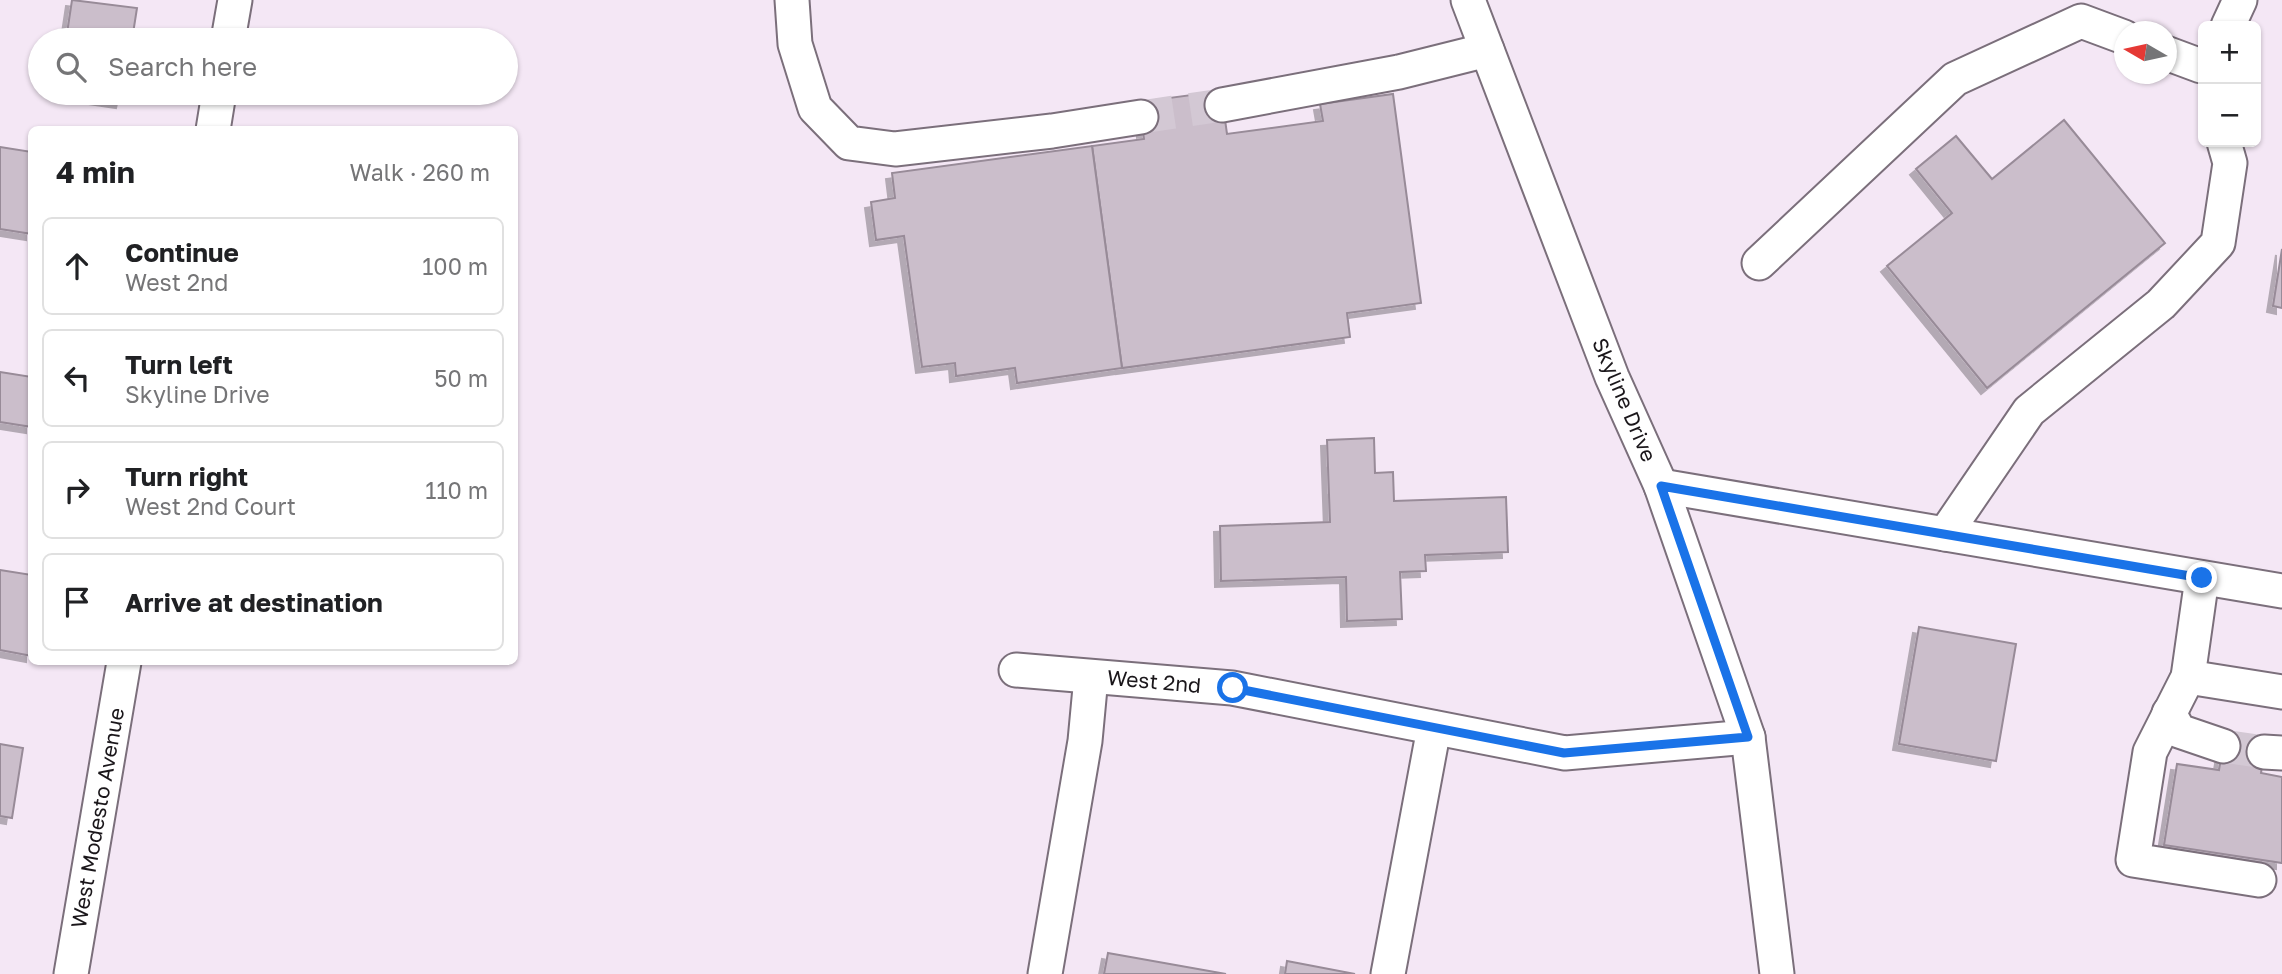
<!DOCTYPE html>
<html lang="en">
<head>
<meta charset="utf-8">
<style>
  :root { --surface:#fff; --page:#f2f2f2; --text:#202124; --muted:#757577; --line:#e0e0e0 }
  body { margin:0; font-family:"Golos Text",sans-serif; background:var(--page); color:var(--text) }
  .controls { position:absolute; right:21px; top:21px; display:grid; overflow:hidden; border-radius:10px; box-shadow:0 2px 5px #0004 }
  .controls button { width:63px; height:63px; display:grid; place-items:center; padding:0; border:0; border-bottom:2px solid var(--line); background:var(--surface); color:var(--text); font:35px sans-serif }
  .compass { position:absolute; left:2114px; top:21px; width:63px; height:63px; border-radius:50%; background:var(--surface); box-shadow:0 2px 5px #0004; rotate:279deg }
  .stop { position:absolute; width:21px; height:21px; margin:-16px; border:5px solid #1a73e8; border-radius:50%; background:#fff }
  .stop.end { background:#1a73e8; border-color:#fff; box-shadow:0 2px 7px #0008 }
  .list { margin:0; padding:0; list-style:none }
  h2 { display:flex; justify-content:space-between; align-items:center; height:91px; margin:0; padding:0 28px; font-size:30px }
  h2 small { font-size:23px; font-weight:400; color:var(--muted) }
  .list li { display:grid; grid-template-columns:46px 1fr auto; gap:21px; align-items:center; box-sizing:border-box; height:98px; margin:0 14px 14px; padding:0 14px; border:2px solid var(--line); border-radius:10px }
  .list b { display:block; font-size:26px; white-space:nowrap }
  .list p { margin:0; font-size:23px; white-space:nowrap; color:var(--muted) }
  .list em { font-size:23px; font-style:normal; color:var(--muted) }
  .icon { flex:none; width:38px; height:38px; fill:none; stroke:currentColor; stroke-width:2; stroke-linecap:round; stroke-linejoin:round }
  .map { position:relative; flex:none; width:2282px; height:974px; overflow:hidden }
  .search { position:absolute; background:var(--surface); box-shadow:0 2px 5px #0004; left:28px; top:28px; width:490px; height:77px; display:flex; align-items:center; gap:18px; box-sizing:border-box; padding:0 24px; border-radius:38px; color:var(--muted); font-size:26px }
  .panel { position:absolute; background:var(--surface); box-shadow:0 2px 5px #0004; left:28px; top:126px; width:490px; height:539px; border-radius:10px }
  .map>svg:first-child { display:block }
</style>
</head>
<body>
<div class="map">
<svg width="2282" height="974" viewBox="0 0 2282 974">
  <defs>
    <filter id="shadow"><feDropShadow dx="-6" dy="6" stdDeviation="0" flood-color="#0004"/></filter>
  </defs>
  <rect width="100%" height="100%" fill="#f4e7f5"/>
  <!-- building -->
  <g fill="#cbbecb" stroke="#988b98" stroke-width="2" filter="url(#shadow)">
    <path d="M72 0 137 8 132 40H66Z"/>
    <path d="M1221 91 1227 134 1323 121 1320 104 1393 94 1421 303 1347 313 1350 337 1122 368 1092 146 1144 139 1139 102Z"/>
    <path d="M61 93H124L122 102Z"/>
    <path d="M2064 120 2165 243 1987 388 1887 266 1952 213 1916 169 1956 136 1992 179Z"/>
    <path d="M1092 146 1122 368 1017 383 1015 368 956 376 955 363 922 367 904 236 876 240 871 202 895 198 892 173Z"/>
    <path d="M0 147 32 152V234L0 229Z"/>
    <path d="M2282 249V308L2273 306Z"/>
    <path d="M0 372 32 377V427L0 422Z"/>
    <path d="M1374 438 1375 473 1393 472 1394 501 1506 497 1508 552 1425 555 1426 571 1400 572 1402 619 1347 621 1346 577 1221 581 1220 526 1330 522 1327 440Z"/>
    <path d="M0 570 32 575V656L0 650Z"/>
    <path d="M1919 627 2016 644 1996 761 1899 744Z"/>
    <path d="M2225 734 2266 740 2261 773 2282 777V863L2164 845 2177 764 2219 770Z"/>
    <path d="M0 744 23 748 12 818 0 816Z"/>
    <path d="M1108 953 1226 974H1104Z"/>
    <path d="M1287 961 1355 974H1285Z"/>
  </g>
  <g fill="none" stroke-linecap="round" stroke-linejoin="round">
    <!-- minor-tunnel -->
    <g stroke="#d3c8d4" stroke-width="33" stroke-dasharray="33 17" stroke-linecap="butt">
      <path d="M1141 117 1222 105"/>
      <path d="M2223 746 2264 752"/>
    </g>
    <defs>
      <g id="minor">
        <path d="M792 0 795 44 815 108 849 143 895 149 1052 131 1141 117"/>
        <path d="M1468 0 1612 377 1661 486 1748 737 1777 974"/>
        <path d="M2228 26 2240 0"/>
        <path d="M228 40 235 0"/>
        <path d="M2166 53 2201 66"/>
        <path d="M1222 105 1399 72 1487 50"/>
        <path d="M213 130 219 93"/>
        <path d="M1759 263 1955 79 2081 21 2124 37"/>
        <path d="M1661 486 2282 591"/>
        <path d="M1945 534 2029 411 2161 304 2218 243 2230 163 2224 142"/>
        <path d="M2202 578 2188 677 2150 752 2133 860 2259 880"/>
        <path d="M1016 670 1232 688 1565 753 1748 737"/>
        <path d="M2188 677 2282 692"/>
        <path d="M2169 713 2179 731 2223 746"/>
        <path d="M2264 752 2282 753"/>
        <path d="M71 974 124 662"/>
        <path d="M1045 974 1085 741 1091 677"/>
        <path d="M1388 974 1434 728"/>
      </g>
    </defs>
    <!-- minor casing -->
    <use href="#minor" stroke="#7b6f7b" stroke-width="37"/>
    <!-- minor -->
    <use href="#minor" stroke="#fff" stroke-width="33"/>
  </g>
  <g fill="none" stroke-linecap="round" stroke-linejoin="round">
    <!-- route -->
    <path stroke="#1a73e8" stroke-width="9" d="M1233 688 1564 753 1748 737 1661 486 2202 578"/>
  </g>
  <g text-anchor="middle" stroke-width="7" stroke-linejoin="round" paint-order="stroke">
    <!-- street labels -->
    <g font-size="21" fill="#1a161a" stroke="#fff">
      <text transform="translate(1624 400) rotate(67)" y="7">Skyline Drive</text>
      <text transform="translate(1154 682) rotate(5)" y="7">West 2nd</text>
      <text transform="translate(98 818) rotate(-80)" y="7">West Modesto Avenue</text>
    </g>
  </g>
</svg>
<div class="controls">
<button>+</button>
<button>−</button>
</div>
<svg class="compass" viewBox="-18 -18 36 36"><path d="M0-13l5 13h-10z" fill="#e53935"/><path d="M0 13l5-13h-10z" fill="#757577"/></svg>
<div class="stop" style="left:1233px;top:688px"></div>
<div class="stop end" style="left:2202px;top:578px"></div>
<div class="search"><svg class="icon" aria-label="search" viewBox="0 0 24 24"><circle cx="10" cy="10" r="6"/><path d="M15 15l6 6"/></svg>Search here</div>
<section class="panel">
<h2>4 min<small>Walk · 260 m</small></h2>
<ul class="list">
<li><svg class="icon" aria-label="ahead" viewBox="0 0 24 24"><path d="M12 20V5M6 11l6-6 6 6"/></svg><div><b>Continue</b><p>West 2nd</p></div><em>100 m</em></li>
<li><svg class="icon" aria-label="left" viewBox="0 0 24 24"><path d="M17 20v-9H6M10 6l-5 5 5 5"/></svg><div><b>Turn left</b><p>Skyline Drive</p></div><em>50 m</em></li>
<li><svg class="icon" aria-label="right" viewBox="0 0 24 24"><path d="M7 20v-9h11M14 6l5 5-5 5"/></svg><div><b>Turn right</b><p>West 2nd Court</p></div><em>110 m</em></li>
<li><svg class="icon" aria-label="arrive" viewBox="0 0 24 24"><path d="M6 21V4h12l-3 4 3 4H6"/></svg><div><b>Arrive at destination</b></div></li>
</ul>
</section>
</div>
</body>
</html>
